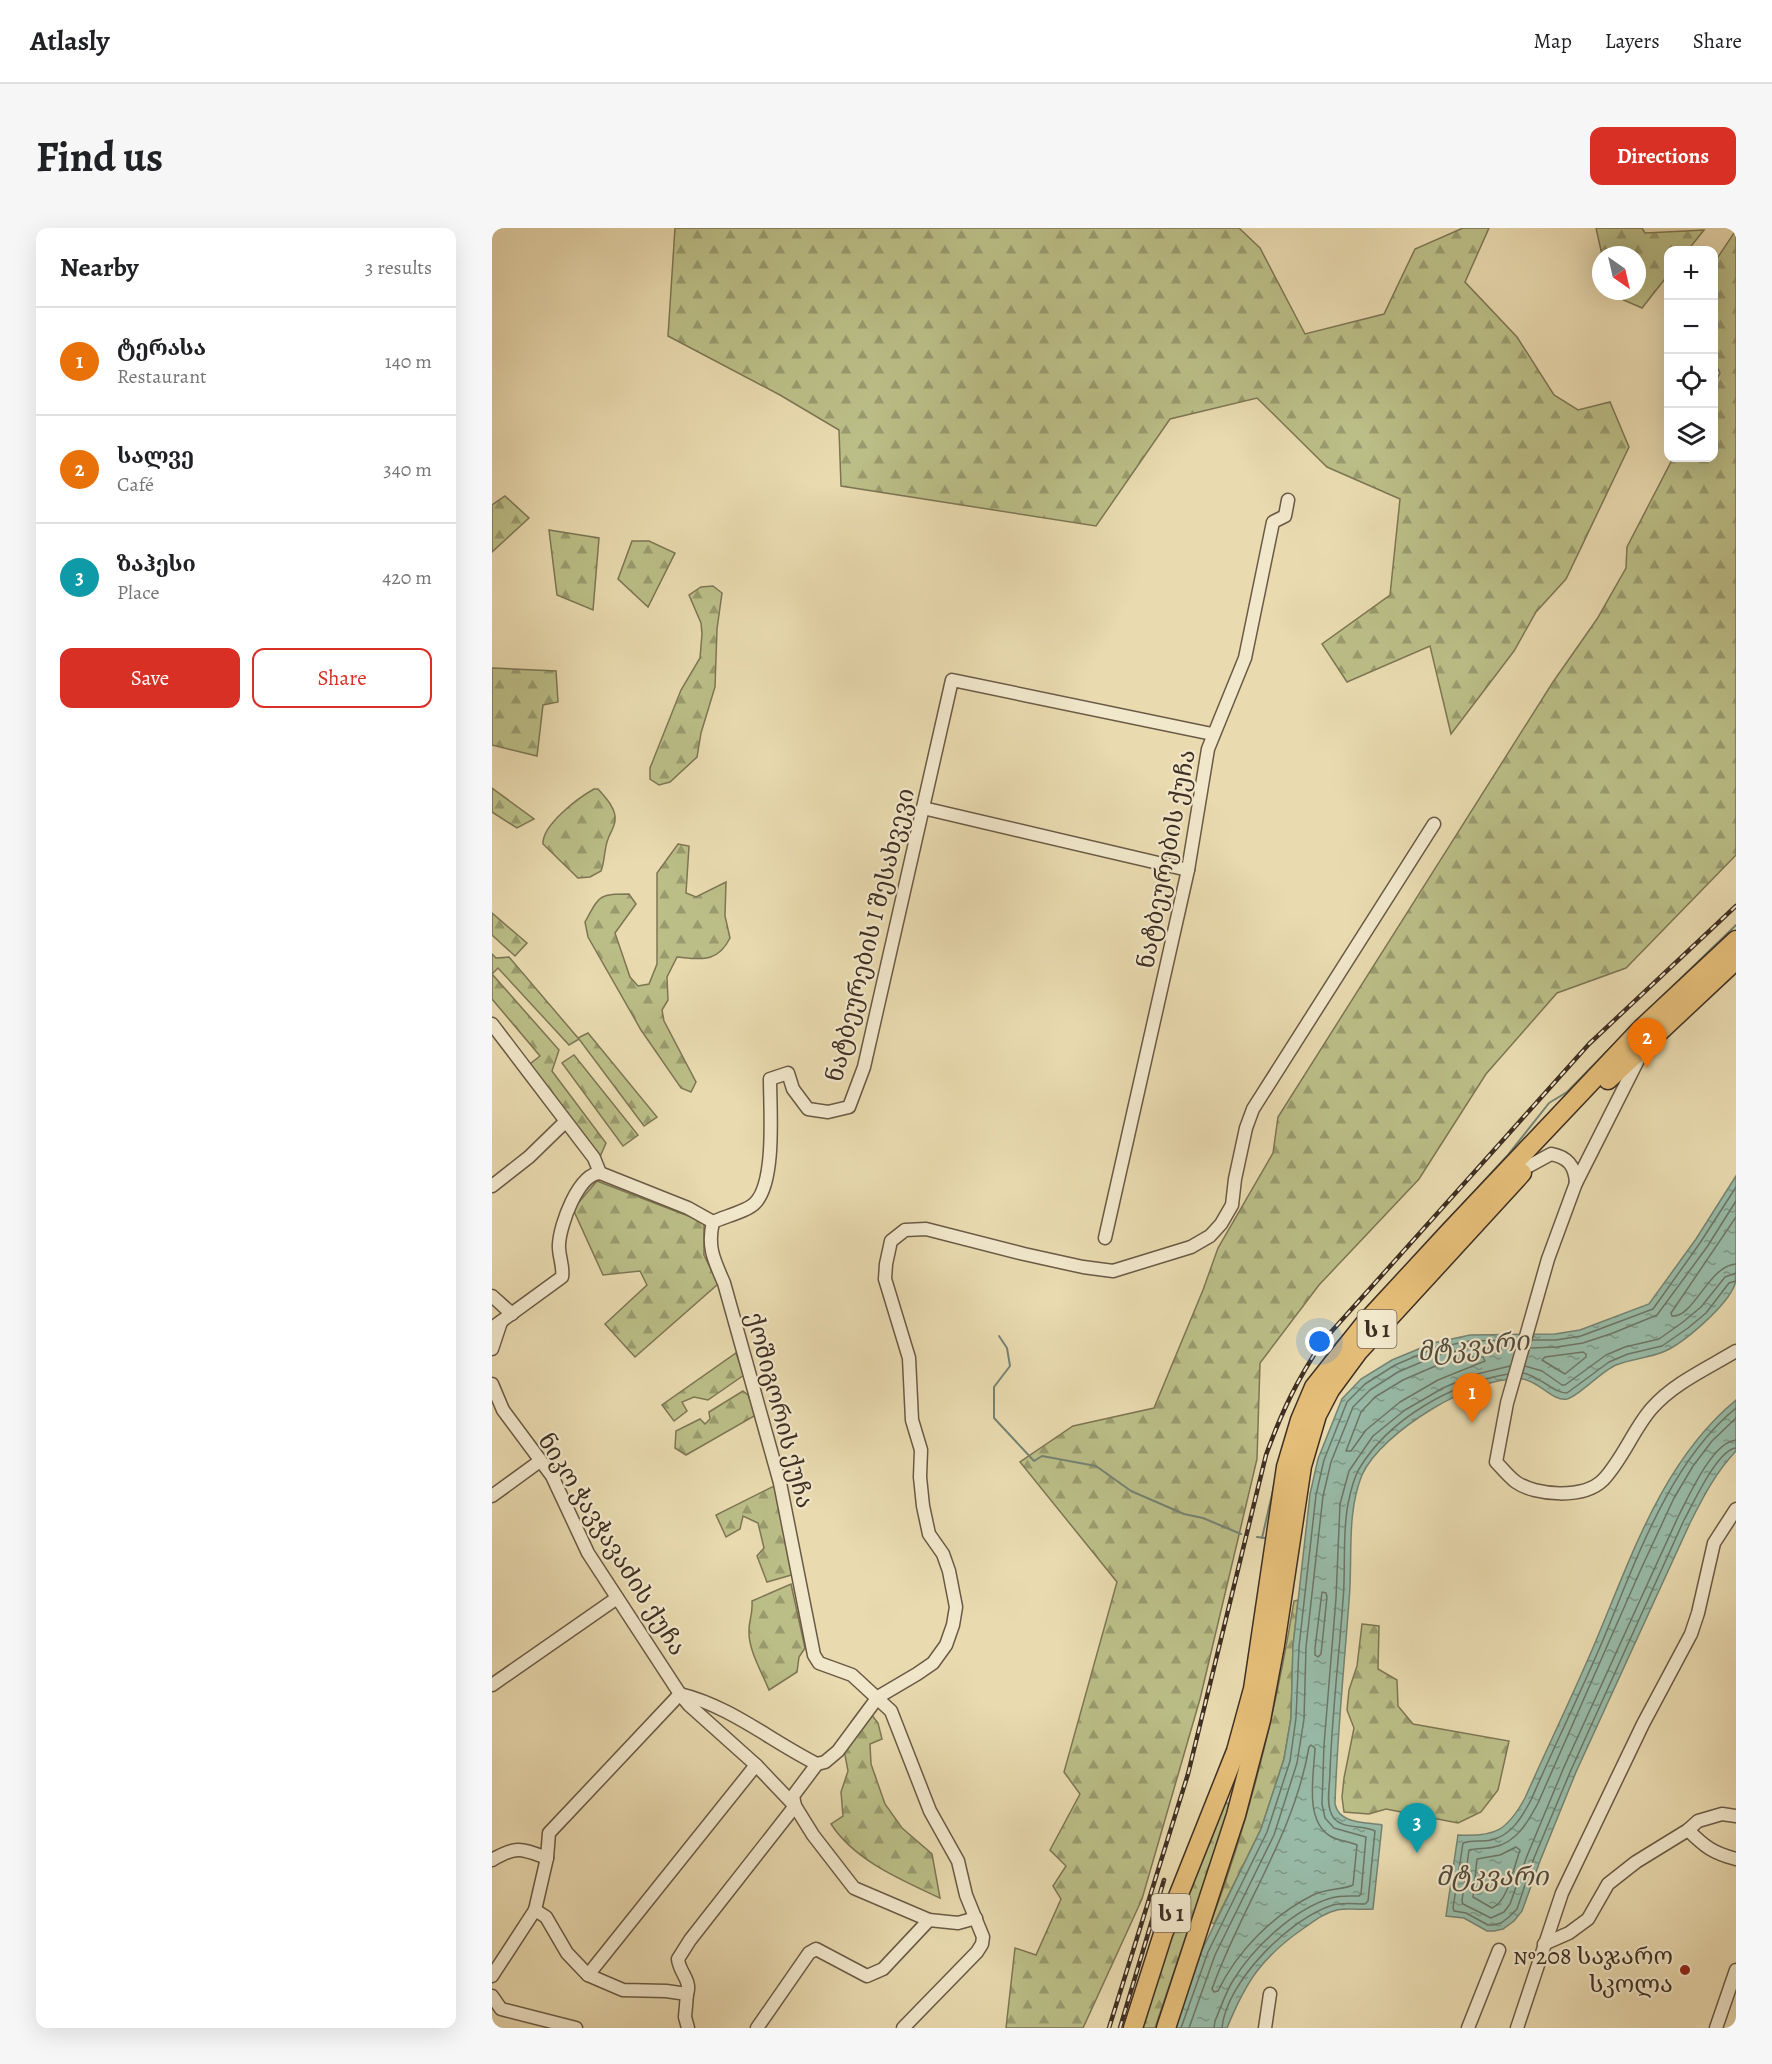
<!DOCTYPE html>
<html lang="en">
<head>
<meta charset="utf-8">
<style>
  :root { --surface:#fff; --page:#f6f6f6; --text:#202124; --muted:#757577; --line:#e0e0e0; --accent:#d93025 }
  body { margin:0; font-family:Alegreya,"Noto Serif Georgian",serif; background:var(--page); color:var(--text) }
  .controls { position:absolute; right:18px; top:18px; display:grid; overflow:hidden; border-radius:12px; box-shadow:0 6px 24px #0002 }
  .controls button { width:54px; height:54px; display:grid; place-items:center; padding:0; border:0; border-bottom:2px solid var(--line); background:var(--surface); color:var(--text); font:30px sans-serif }
  .compass { position:absolute; left:1100px; top:18px; width:54px; height:54px; border-radius:50%; background:var(--surface); box-shadow:0 6px 24px #0002; rotate:146deg }
  .you { position:absolute; left:828px; top:1114px; width:21px; height:21px; margin:-15px; border:4px solid #fff; border-radius:50%; background:#1a73e8; box-shadow:0 0 0 9px #1a73e833 }
  .badge { display:grid; place-items:center; width:39px; height:39px; border-radius:50%; background:var(--accent); color:#fff; font-size:20px; font-weight:700 }
  .pin { position:absolute; translate:-50% -50px; filter:drop-shadow(0 2px 3px #0008) }
  .pin::after { content:''; position:absolute; top:32px; width:21px; height:18px; background:inherit; clip-path:polygon(0 0,100% 0,50% 100%) }
  .list { margin:0; padding:0; list-style:none }
  h2 { display:flex; justify-content:space-between; align-items:center; height:78px; margin:0; padding:0 24px; font-size:26px }
  h2 small { font-size:20px; font-weight:400; color:var(--muted) }
  .list li { display:grid; grid-template-columns:39px 1fr auto; gap:18px; align-items:center; box-sizing:border-box; height:108px; padding:0 24px; border-top:2px solid var(--line) }
  .list b { display:block; font-size:22px; white-space:nowrap }
  .list p { margin:0; font-size:20px; white-space:nowrap; color:var(--muted) }
  .list em { font-size:20px; font-style:normal; color:var(--muted) }
  .actions { display:flex; gap:12px; padding:18px 24px }
  .actions a { flex:1; padding:14px 0; border:2px solid var(--accent); border-radius:12px; text-align:center; font-size:21px; color:var(--accent) }
  .actions .main { background:var(--accent); color:#fff }
  .icon { flex:none; width:33px; height:33px; fill:none; stroke:currentColor; stroke-width:2; stroke-linecap:round; stroke-linejoin:round }
  .map { position:relative; flex:none; width:1244px; height:1800px; overflow:hidden; border-radius:12px }
  header { display:flex; align-items:center; gap:36px; box-sizing:border-box; height:84px; padding:0 30px; background:var(--surface); border-bottom:2px solid var(--line) }
  header strong { font-size:28px }
  nav { display:flex; gap:33px; margin-inline-start:auto; font-size:21px }
  .intro { display:flex; align-items:center; justify-content:space-between; box-sizing:border-box; height:144px; padding:0 36px }
  h1 { margin:0; font-size:42px }
  .button { padding:15px 27px; border-radius:12px; background:var(--accent); color:#fff; font-size:21px; font-weight:700 }
  main { display:flex; gap:36px; padding:0 36px }
  aside { flex:1; background:var(--surface); border-radius:12px; box-shadow:0 6px 24px #0002 }
  .map>svg:first-child { display:block }
</style>
</head>
<body>
<header>
<strong>Atlasly</strong>
<nav><a>Map</a><a>Layers</a><a>Share</a></nav>
</header>
<div class="intro"><h1>Find us</h1><a class="button">Directions</a></div>
<main>
<aside>
<h2>Nearby<small>3 results</small></h2>
<ul class="list">
<li><span class="badge" style="background:#e8710a">1</span><div><b>ტერასა</b><p>Restaurant</p></div><em>140 m</em></li>
<li><span class="badge" style="background:#e8710a">2</span><div><b>სალვე</b><p>Café</p></div><em>340 m</em></li>
<li><span class="badge" style="background:#0f9aa8">3</span><div><b>ზაჰესი</b><p>Place</p></div><em>420 m</em></li>
</ul>
<div class="actions"><a class="main">Save</a><a>Share</a></div>
</aside>
<div class="map">
<svg width="1244" height="1800" viewBox="0 0 1244 1800">
  <defs>
    <pattern id="forest-firs" width="22" height="20" patternUnits="userSpaceOnUse" patternTransform="scale(1.5)"><rect width="22" height="20" fill="#bbbe87"/><path d="M5 1l3.5 6h-7zM16 11l3.5 6h-7z" fill="#999b6e"/></pattern>
    <pattern id="water-ripples" width="26" height="14" patternUnits="userSpaceOnUse" patternTransform="scale(1.5)"><rect width="26" height="14" fill="#98bba8"/><path d="M2 4q2-2 4 0t4 0M15 11q2-2 4 0t4 0" fill="none" stroke="#7d9888"/></pattern>
  </defs>
  <rect width="100%" height="100%" fill="#e9daaf"/>
  <filter id="stains"><feTurbulence type="fractalNoise" baseFrequency=".00333" numOctaves="4"/><feColorMatrix values="0 0 0 0 .2 0 0 0 0 .09 0 0 0 0 .02 0 0 0 .5 -.17"/></filter>
  <radialGradient id="worn" r=".72"><stop offset=".6" stop-color="#630" stop-opacity="0"/><stop offset="1" stop-color="#630" stop-opacity=".3"/></radialGradient>
  <!-- forest -->
  <g fill="url(#forest-firs)" stroke="#7d7654" stroke-width="1.5">
    <path d="M183 0H747L768 20 813 106 892 86 923 21 971 0H997L973 54 1025 109 1062 167 1086 182 1118 174 1137 219 1074 351 1044 384 1022 423 959 506 938 418 855 454 830 416 898 367 908 271 835 239 765 170 678 191 604 298 349 258 347 202 288 167 176 108Z"/>
    <path d="M1104 0H1150L1153 5 1212 2 1196 22H1176V47L1150 80 1120 67 1119 63H1145V27H1110Z"/>
    <path d="M1244 2V627L1134 740 1065 765 994 846 927 951 827 1057 768 1135 765 1231 708 1471 650 1671 591 1800H514L523 1720 544 1727 569 1671 561 1658 574 1638 558 1622 588 1566 572 1544 625 1354 528 1234 581 1198 662 1180 711 1062 726 1020 781 925 786 889 1061 454 1105 391 1134 340 1135 319 1181 230H1222V156L1228 145 1222 132V35Z"/>
    <path d="M13 268 37 290 0 324V277Z"/>
    <path d="M57 302 107 310 101 382 65 367Z"/>
    <path d="M140 313H157L183 325 156 379 126 351Z"/>
    <path d="M221 358 230 365 225 401 223 459 209 505 205 529 178 554 167 557 158 551V540L189 462 208 430 210 406 209 395 197 367 209 359Z"/>
    <path d="M0 440 64 443 66 474 51 477 45 528 0 517Z"/>
    <path d="M0 560 42 591 25 600 0 584Z"/>
    <path d="M102 561H106C113 569 125 581 123 593 122 600 118 605 116 611 112 621 113 633 109 643L98 649 86 650 51 616C50 597 86 570 102 561Z"/>
    <path d="M186 616 197 618 194 665 204 669 234 654 233 688 238 710C225 736 208 731 185 729L175 749 176 772 170 782 172 793 204 854 199 864 189 860 149 802 96 709 93 694C108 667 106 666 137 666L144 676 123 705 138 749 146 758 157 756 165 736V645Z"/>
    <path d="M0 685 35 715 23 728 0 707Z"/>
    <path d="M0 726 4 730 17 729 86 810 96 805 165 889 152 898 87 811 77 817 6 740 0 746 67 822 60 843 114 915 107 931 38 836 48 828 0 771Z"/>
    <path d="M82 827 146 907 131 918 70 835Z"/>
    <path d="M105 953 212 994V1027L226 1056 143 1129 113 1096 155 1057 148 1043 111 1047 81 981Z"/>
    <path d="M244 1125 252 1147 216 1172 202 1169 190 1174 195 1183 182 1193 170 1177Z"/>
    <path d="M251 1163 256 1167 264 1187 194 1227 183 1220 184 1203 208 1191 213 1196 218 1191 217 1184Z"/>
    <path d="M282 1258 303 1346 275 1354 265 1328 272 1320 266 1295 251 1288 248 1301 234 1309 224 1287Z"/>
    <path d="M299 1356 313 1420 307 1429 305 1444 277 1462C270 1444 256 1422 257 1402 257 1392 261 1386 260 1373Z"/>
    <path d="M806 1372 801 1418 799 1490 792 1531 769 1601 722 1696 719 1694C758 1590 784 1483 802 1373Z"/>
    <path d="M870 1396 887 1398 886 1441 905 1452 906 1478 921 1496 1017 1513 1006 1562 989 1584 966 1595 894 1581 877 1586 852 1584 850 1569 852 1550 862 1500 855 1482 857 1462 865 1438Z"/>
    <path d="M372 1477 386 1495 390 1511 378 1516 379 1536 393 1576 410 1600 440 1626 448 1670C410 1652 363 1633 339 1596L351 1588 349 1564 356 1543 351 1516 359 1494Z"/>
    <path d="M733 1573 738 1578 663 1800H648L670 1734Z"/>
  </g>
  <!-- water -->
  <g fill="url(#water-ripples)" stroke="#748372" stroke-width="1.5">
    <path d="M1244 948C1244 975 1244 1002 1244 1029 1244 1037 1244 1049 1243 1056 1236 1077 1191 1116 1171 1124 1156 1130 1139 1131 1124 1137 1108 1144 1086 1169 1075 1171 1061 1174 1047 1153 1031 1151 984 1146 889 1204 870 1247 854 1286 861 1332 857 1373 852 1441 845 1508 843 1576 847 1596 873 1594 890 1597L881 1681C870 1682 856 1680 845 1682 832 1685 822 1693 812 1700 770 1729 754 1753 735 1800H682L710 1722 769 1601 792 1531 799 1490 801 1418 818 1266 826 1231 850 1171 869 1151 900 1132 941 1115 978 1107 1063 1106 1088 1102 1157 1076 1204 1011Z"/>
    <path d="M1244 1172V1223C1224 1244 1211 1269 1198 1295L1084 1544 1048 1633 1030 1683 1022 1693 1011 1701 1002 1703H995L972 1690 954 1688 966 1607C1003 1609 1015 1603 1033 1570 1056 1518 1081 1467 1103 1415 1139 1330 1170 1233 1244 1172Z"/>
  </g>
  <g fill="none" stroke-linecap="round" stroke-linejoin="round">
    <!-- shore -->
    <g stroke="#6c7565" stroke-width="1.5">
      <path d="M1244 989 1179 1085 1180 1088C1202 1090 1216 1038 1244 1036"/>
      <path d="M1041 1112H1064L1089 1108 1161 1081 1208 1015 1244 959"/>
      <path d="M1039 1120 1065 1119 1091 1115 1121 1105 1165 1087 1215 1019 1244 973"/>
      <path d="M1091 1124 1094 1126V1129L1073 1146 1050 1132 1053 1129Z"/>
      <path d="M980 1129H991L993 1133 946 1152 908 1174 874 1202 859 1223H854L869 1184 883 1169 911 1152 948 1136Z"/>
      <path d="M1033 1138 1050 1143 1070 1157H1073L1114 1127 1133 1119 1167 1111 1191 1094 1209 1079 1233 1049 1244 1045"/>
      <path d="M1031 1145C1048 1148 1061 1165 1075 1165L1117 1134 1136 1126 1170 1118 1196 1100 1214 1085 1237 1055 1244 1053"/>
      <path d="M1244 1180C1175 1236 1142 1339 1108 1419 1086 1470 1061 1521 1039 1572 1030 1589 1019 1608 999 1612 990 1614 980 1612 971 1615L961 1680 962 1683 974 1685 996 1697H1001L1009 1695 1017 1689 1025 1681 1042 1630 1079 1542 1192 1292C1201 1276 1225 1222 1244 1220"/>
      <path d="M1244 1190 1220 1213 1201 1238 1182 1270 1149 1341 1046 1575C1036 1594 1024 1615 1002 1619 994 1621 985 1620 977 1622L970 1673 971 1676 999 1690 1012 1684 1018 1676 1035 1628 1072 1539 1186 1289C1196 1270 1220 1214 1244 1212"/>
      <path d="M830 1364 834 1365 835 1369 829 1426 826 1429 823 1427V1420Z"/>
      <path d="M819 1517 823 1520C822 1546 812 1592 838 1608 846 1613 856 1613 865 1617L861 1657C851 1662 835 1660 821 1667 781 1687 745 1723 726 1763L722 1764 720 1761C749 1679 802 1607 817 1519Z"/>
      <path d="M1024 1619 1028 1622C1022 1638 1016 1674 1000 1680L981 1669 985 1631 1008 1627Z"/>
      <path d="M689 1800 716 1724 775 1604 798 1533 804 1490 807 1419 824 1267 832 1232 855 1174 873 1156 903 1137 943 1120 978 1113 1025 1112"/>
      <path d="M697 1800 723 1727 782 1607 805 1535 812 1491 814 1419 831 1268 839 1234 861 1179 878 1162 906 1144 946 1127 979 1120H1023"/>
      <path d="M722 1800 723 1793C729 1779 734 1763 742 1751 762 1719 802 1681 839 1670 848 1667 858 1668 867 1668L869 1666 874 1609 842 1600 833 1590 830 1576 832 1517 844 1370 848 1276 857 1243 881 1208 913 1182 951 1160 981 1147 1018 1138"/>
      <path d="M730 1800C734 1754 798 1690 841 1677 851 1674 863 1676 873 1676L876 1673 883 1603C870 1596 846 1603 839 1585 834 1573 838 1556 838 1544 840 1486 847 1429 851 1372 854 1340 850 1307 856 1276 858 1266 861 1251 867 1241 897 1191 958 1156 1016 1146"/>
    </g>
    <!-- stream -->
    <g stroke="#748372" stroke-width="2">
      <path d="M1149 789 1244 697"/>
      <path d="M958 990 1015 928 1057 875 1075 864 1132 806"/>
      <path d="M507 1108 515 1120 518 1138 502 1159V1190L542 1233 550 1228 604 1238 639 1263 692 1286 711 1290 749 1306"/>
      <path d="M825 1141 839 1121 857 1101"/>
      <path d="M765 1309 773 1310"/>
      <path d="M770 1310 784 1249"/>
    </g>
    <defs>
      <g id="minor">
        <path d="M431 580 696 642"/>
        <path d="M0 796 102 930 108 945"/>
        <path d="M1148 828 1084 955 1056 1031 1015 1175 1004 1234C1010 1240 1017 1249 1024 1254 1044 1268 1092 1271 1111 1252 1131 1231 1142 1200 1160 1180 1182 1155 1216 1140 1244 1123"/>
        <path d="M1037 938 1059 926C1076 929 1083 938 1084 955"/>
        <path d="M108 945 196 980 221 994"/>
        <path d="M0 958 37 929 73 894"/>
        <path d="M221 994C231 989 256 983 263 975 284 954 278 881 278 851L296 845 301 861 316 881 336 884 357 879 372 839 460 452 720 506"/>
        <path d="M221 994C215 1019 222 1032 232 1055L288 1255 322 1427 327 1435 360 1447 399 1483 438 1583 466 1633 474 1667 491 1709 490 1716 485 1724 411 1800"/>
        <path d="M613 1010 696 642 716 521 753 430 781 294 793 288 796 272"/>
        <path d="M0 1068 20 1086"/>
        <path d="M0 1100 70 1049C72 1038 66 1027 67 1016 68 997 86 946 108 945"/>
        <path d="M0 1121 9 1094"/>
        <path d="M0 1156 11 1182 60 1248 96 1325 188 1466 197 1477 264 1537 303 1578 321 1607 362 1660 437 1692 466 1695 484 1690"/>
        <path d="M0 1268 48 1233"/>
        <path d="M0 1457 125 1370"/>
        <path d="M1196 1602C1213 1619 1221 1625 1244 1631"/>
        <path d="M0 1632C25 1617 30 1621 55 1630"/>
        <path d="M43 1682 54 1689 75 1725 96 1747 131 1762 174 1763 195 1766 193 1789 196 1800"/>
        <path d="M1052 1716 1077 1705 1096 1691 1116 1656 1144 1634 1196 1602 1206 1593 1230 1586 1244 1588"/>
        <path d="M96 1747 264 1537"/>
        <path d="M0 1748 43 1682 55 1630 57 1605 188 1466C238 1478 279 1513 325 1536L333 1534 346 1523 386 1469 425 1446 441 1435 454 1417 461 1397 464 1379 457 1343 451 1326 437 1306 431 1278 428 1249 429 1222 420 1192 417 1130 393 1051 394 1036 399 1013 413 1002 434 1001 532 1026 591 1039 621 1043 699 1019 718 1008 729 996 740 977 743 951 754 900 761 881 942 596"/>
        <path d="M195 1766C200 1753 187 1744 186 1731L198 1712 303 1578 301 1568 325 1536"/>
        <path d="M0 1768 9 1781 84 1800"/>
        <path d="M265 1800 317 1725 324 1721 375 1748 391 1741 437 1692"/>
        <path d="M773 1800 778 1766"/>
        <path d="M976 1800 1007 1722"/>
        <path d="M1025 1800 1070 1665 1151 1496 1199 1406 1206 1385 1222 1315 1244 1281"/>
        <path d="M1224 1800 1244 1742"/>
      </g>
      <g id="highway">
        <path d="M1116 852 1244 732"/>
        <path d="M641 1800 671 1706 744 1523 761 1461 794 1239 808 1192 822 1159 873 1095 958 1003 1150 800 1244 712"/>
        <path d="M674 1800 744 1587 769 1492 783 1417 810 1238 825 1187 838 1162 866 1124 1030 945"/>
      </g>
    </defs>
    <!-- minor casing -->
    <use href="#minor" stroke="#6a5a45" stroke-width="15"/>
    <!-- highway casing -->
    <use href="#highway" stroke="#3f2f22" stroke-width="21"/>
    <!-- minor -->
    <use href="#minor" stroke="#f1e7cb" stroke-width="12"/>
    <!-- highway -->
    <use href="#highway" stroke="#e4bd78" stroke-width="18"/>
    <defs>
      <g id="rail">
        <path d="M617 1800 696 1546 774 1227C790 1183 805 1152 831 1113L1097 816 1244 678"/>
        <path d="M628 1800 672 1652"/>
      </g>
    </defs>
    <!-- rail casing -->
    <use href="#rail" stroke="#3f2f22" stroke-width="4.5"/>
    <!-- rail -->
    <use href="#rail" stroke="#f1e7cb" stroke-width="2" stroke-dasharray="7" stroke-linecap="butt"/>
  </g>
  <!-- markers -->
  <circle fill="#8f2418" stroke="#f1e7cb" stroke-width="2" cx="1193" cy="1742" r="6"/>
  <g text-anchor="middle" stroke-width="4.5" stroke-linejoin="round" paint-order="stroke">
    <!-- shield labels -->
    <g fill="#f1e7cb" stroke="#746655" stroke-width="1.5">
      <rect x="865.5" y="1082" width="39" height="38" rx="4.5"/>
      <rect x="659.5" y="1666" width="39" height="38" rx="4.5"/>
    </g>
    <g font-size="22" font-weight="bold" fill="#3f2f22">
      <text x="885" y="1109">ს 1</text>
      <text x="679" y="1693">ს 1</text>
    </g>
    <!-- street labels -->
    <g font-size="24" fill="#3f2f22" stroke="#f1e7cb">
      <text transform="translate(674 631) rotate(-79)" y="8">ნატბეურების ქუჩა</text>
      <text transform="translate(378 707) rotate(-76)" y="8">ნატბეურების I შესახვევი</text>
      <text transform="translate(288 1182) rotate(75)" y="8">ქოშიგორის ქუჩა</text>
      <text transform="translate(120 1316) rotate(58)" y="8">ნიკო ჭავჭავაძის ქუჩა</text>
    </g>
    <!-- poi labels -->
    <g font-size="24" fill="#3f2f22" stroke="#f1e7cb" text-anchor="end">
      <text x="1181" y="1736">№208 საჯარო<tspan x="1181" dy="28">სკოლა</tspan></text>
    </g>
    <!-- water labels -->
    <g font-size="26" font-style="italic" fill="#514b3d" stroke="#f1e7cb">
      <text transform="translate(981 1118) rotate(-6)" y="9">მტკვარი</text>
      <text x="1000" y="1657">მტკვარი</text>
    </g>
  </g>
  <rect width="100%" height="100%" filter="url(#stains)"/>
  <rect width="100%" height="100%" fill="url(#worn)"/>
</svg>
<div class="controls">
<button>+</button>
<button>−</button>
<button><svg class="icon" aria-label="locate" viewBox="0 0 24 24"><circle cx="12" cy="12" r="6"/><path d="M12 2v4M12 18v4M2 12h4M18 12h4"/></svg></button>
<button><svg class="icon" aria-label="layers" viewBox="0 0 24 24"><path d="M12 4l9 5-9 5-9-5zM3 14l9 5 9-5"/></svg></button>
</div>
<svg class="compass" viewBox="-18 -18 36 36"><path d="M0-13l5 13h-10z" fill="#e53935"/><path d="M0 13l5-13h-10z" fill="#757577"/></svg>
<div class="you"></div>
<div class="pin badge" style="left:980px;top:1195px;background:#e8710a">1</div>
<div class="pin badge" style="left:1155px;top:840px;background:#e8710a">2</div>
<div class="pin badge" style="left:925px;top:1625px;background:#0f9aa8">3</div>
</div>
</main>
</body>
</html>
